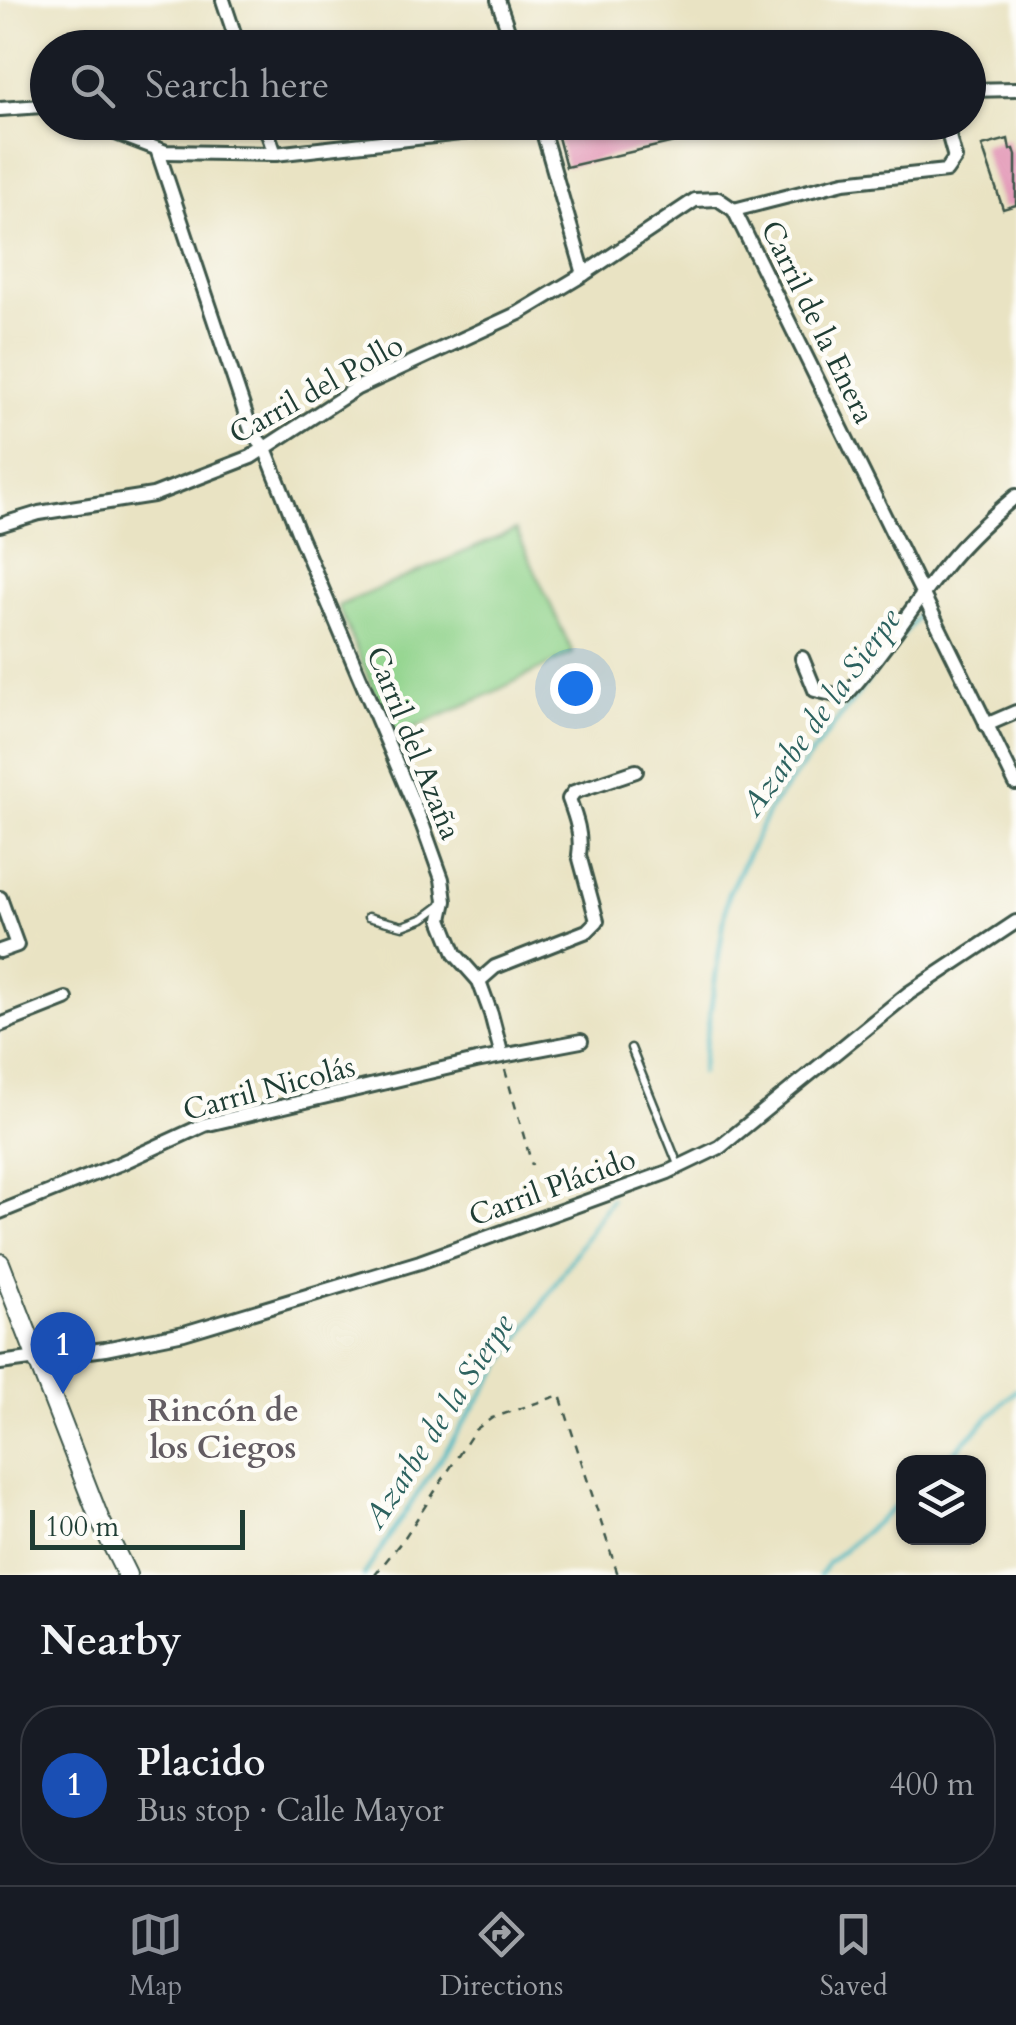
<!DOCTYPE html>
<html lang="en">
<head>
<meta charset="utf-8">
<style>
  :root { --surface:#171b24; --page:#20242c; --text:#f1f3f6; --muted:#9ea1a6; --line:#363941; --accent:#8c9099 }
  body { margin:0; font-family:Cardo,serif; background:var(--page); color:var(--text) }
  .controls { position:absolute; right:30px; bottom:30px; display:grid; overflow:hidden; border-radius:20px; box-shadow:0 2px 8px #0004 }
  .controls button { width:90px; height:90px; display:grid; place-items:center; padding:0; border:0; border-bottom:2px solid var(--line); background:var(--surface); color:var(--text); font:50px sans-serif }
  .scale { position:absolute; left:30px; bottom:25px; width:215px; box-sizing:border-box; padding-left:10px; border:5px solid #1f3d34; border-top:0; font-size:28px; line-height:35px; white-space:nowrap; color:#1f3d34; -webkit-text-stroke:8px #fdfcf7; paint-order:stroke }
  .you { position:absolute; left:575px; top:688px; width:35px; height:35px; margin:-25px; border:8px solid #fff; border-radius:50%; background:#1a73e8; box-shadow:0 0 0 15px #1a73e833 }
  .badge { display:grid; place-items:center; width:65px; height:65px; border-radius:50%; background:var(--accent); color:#fff; font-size:32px; font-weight:700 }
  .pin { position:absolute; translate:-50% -82px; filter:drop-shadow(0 2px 5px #0008) }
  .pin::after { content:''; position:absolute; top:52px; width:35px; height:30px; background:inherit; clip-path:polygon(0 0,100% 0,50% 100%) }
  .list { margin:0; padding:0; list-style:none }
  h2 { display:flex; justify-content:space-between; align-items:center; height:130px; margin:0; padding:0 40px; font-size:42px }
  h2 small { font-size:32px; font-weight:400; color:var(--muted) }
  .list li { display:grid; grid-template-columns:65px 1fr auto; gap:30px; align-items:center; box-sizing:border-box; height:160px; margin:0 20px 20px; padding:0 20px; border:2px solid var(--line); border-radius:40px }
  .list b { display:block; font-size:38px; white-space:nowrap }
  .list p { margin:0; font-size:32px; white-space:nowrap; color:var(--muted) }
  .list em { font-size:32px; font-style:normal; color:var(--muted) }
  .icon { flex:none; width:55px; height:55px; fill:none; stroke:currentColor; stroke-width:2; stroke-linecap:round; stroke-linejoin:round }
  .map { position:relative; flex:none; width:1016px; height:1575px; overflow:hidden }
  .search { position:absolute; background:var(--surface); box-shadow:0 2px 8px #0004; left:30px; right:30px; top:30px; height:110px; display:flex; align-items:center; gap:25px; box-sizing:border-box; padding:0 35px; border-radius:55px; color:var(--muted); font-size:38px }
  .sheet { height:310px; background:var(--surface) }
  nav { display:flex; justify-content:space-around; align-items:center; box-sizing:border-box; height:140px; border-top:2px solid var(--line); background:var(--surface); font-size:28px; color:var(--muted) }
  nav a { display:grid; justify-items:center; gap:5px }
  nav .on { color:var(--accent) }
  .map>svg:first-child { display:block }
</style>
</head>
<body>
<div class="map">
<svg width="1016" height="1575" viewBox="0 0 1016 1575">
  <rect width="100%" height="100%" fill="#fdfcf7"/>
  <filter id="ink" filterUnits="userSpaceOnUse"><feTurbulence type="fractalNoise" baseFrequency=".01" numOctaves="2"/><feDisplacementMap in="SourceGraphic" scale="20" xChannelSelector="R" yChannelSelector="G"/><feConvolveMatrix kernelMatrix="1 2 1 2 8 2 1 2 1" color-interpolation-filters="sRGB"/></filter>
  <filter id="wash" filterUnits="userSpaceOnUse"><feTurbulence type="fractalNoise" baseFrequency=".0048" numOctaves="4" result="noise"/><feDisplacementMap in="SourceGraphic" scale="40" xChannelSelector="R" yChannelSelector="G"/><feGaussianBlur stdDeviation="2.25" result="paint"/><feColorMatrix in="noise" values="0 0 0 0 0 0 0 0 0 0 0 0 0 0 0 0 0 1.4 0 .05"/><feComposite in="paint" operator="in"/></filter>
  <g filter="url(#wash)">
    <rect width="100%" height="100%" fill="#e9e3c3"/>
    <!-- green -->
    <path fill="#90d38b" stroke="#588860" stroke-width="2.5" d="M516 530 573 653 481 698 393 737 338 606Z"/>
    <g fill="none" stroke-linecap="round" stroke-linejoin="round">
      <!-- stream -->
      <g stroke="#49b8c2" stroke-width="4">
        <path d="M701 1073 728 894 771 807 922 610"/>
        <path d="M944 1462 1016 1390"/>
        <path d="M364 1575 611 1199"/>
        <path d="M820 1575 828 1563 904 1499"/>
      </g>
    </g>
    <g id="blocks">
      <!-- building -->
      <g fill="#e296b6">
        <path d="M554 122H697L700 136 566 167Z"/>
        <path d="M1008 139 1010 150 1014 149 1016 155V205L1003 209 982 146Z"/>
      </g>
    </g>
  </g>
  <g filter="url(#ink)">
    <use href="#blocks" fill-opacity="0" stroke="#3d5649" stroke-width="2.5"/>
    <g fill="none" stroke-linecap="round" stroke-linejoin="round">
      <defs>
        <g id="lane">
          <path d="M368 917 403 926 424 918 440 906"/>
          <path d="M631 1048 679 1167"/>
        </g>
        <g id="street">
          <path d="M223 0 239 48"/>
          <path d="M498 0 514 48"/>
          <path d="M968 90 1016 89"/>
          <path d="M0 109 42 106 48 108"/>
          <path d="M87 122 166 152 275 154 540 124"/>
          <path d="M264 122 275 154"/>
          <path d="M540 122 584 274 695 200 718 199 734 210 1016 784"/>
          <path d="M157 149 252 433 265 448 298 532 423 826 442 879 445 901 441 919 455 954 479 981 491 1014 502 1056"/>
          <path d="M734 210 844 182 946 171 955 158 945 122"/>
          <path d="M0 525 39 513 153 495 251 457 357 388 519 313 584 274"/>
          <path d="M802 658 815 690 844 697C883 655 912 605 949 561 969 537 992 516 1016 496"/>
          <path d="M986 725 1016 712"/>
          <path d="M0 898 17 945 0 951"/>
          <path d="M479 981 495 967 587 931 597 921 579 855C582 835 576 818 569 799L574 792 636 771"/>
          <path d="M0 1025 66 999"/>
          <path d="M0 1212 119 1164 204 1125 476 1061 581 1041"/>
          <path d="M0 1363 105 1349 184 1333 420 1262 668 1172 720 1147 909 993 1016 922"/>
        </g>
        <path id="secondary" d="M0 1263 99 1518 127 1575"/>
      </defs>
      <!-- lane casing -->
      <use href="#lane" stroke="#3d5649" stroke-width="11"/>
      <!-- street casing -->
      <use href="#street" stroke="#3d5649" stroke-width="18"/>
      <!-- secondary casing -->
      <use href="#secondary" stroke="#3d5649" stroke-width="22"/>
      <!-- path -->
      <g stroke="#3d5649" stroke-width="2.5" stroke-dasharray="8 8" stroke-linecap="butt">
        <path d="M505 1070 532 1165"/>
        <path d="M375 1575 405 1537 475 1430 492 1418 560 1395 618 1575"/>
      </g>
      <!-- lane -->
      <use href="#lane" stroke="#fff" stroke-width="6"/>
      <!-- street -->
      <use href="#street" stroke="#fff" stroke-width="12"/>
      <!-- secondary -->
      <use href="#secondary" stroke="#fff" stroke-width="18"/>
    </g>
  </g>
  <g text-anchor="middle" stroke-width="9" stroke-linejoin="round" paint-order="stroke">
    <!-- street labels -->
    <g font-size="30" fill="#1f3d34" stroke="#fdfcf7">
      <text transform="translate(818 322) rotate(64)" y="10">Carril de la Enera</text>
      <text transform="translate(316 389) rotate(-29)" y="10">Carril del Pollo</text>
      <text transform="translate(414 743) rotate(68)" y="10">Carril del Azaña</text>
      <text transform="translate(269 1088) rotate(-15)" y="10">Carril Nicolás</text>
      <text transform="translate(552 1187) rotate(-20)" y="10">Carril Plácido</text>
    </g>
    <!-- water labels -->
    <g font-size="32" font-style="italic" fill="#2c625f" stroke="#fdfcf7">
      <text transform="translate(820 712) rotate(-54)" y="11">Azarbe de la Sierpe</text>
      <text transform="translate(438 1421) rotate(-57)" y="11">Azarbe de la Sierpe</text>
    </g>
    <!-- neighbourhood labels -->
    <g font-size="32" font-weight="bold" fill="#635c62" stroke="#fdfcf7">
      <text x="223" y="1421">Rincón de<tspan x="223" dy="37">los Ciegos</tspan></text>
    </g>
  </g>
</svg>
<div class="controls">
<button><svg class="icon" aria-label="layers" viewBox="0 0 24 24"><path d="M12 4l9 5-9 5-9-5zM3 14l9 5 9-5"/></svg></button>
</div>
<div class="scale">100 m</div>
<div class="you"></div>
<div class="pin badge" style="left:63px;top:1394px;background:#1a4fb4">1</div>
<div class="search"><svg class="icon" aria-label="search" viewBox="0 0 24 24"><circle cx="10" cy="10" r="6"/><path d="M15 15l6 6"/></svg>Search here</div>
</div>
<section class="sheet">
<h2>Nearby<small></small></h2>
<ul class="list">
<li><span class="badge" style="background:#1a4fb4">1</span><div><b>Placido</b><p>Bus stop · Calle Mayor</p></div><em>400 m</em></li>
</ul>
</section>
<nav>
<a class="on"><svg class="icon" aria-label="map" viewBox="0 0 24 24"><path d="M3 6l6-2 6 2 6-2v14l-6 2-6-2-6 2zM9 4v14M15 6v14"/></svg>Map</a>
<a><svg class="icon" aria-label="directions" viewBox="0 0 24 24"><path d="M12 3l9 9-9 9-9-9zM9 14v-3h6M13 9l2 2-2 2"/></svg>Directions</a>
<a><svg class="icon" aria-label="saved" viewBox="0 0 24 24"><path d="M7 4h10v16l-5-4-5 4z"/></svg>Saved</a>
</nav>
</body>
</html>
